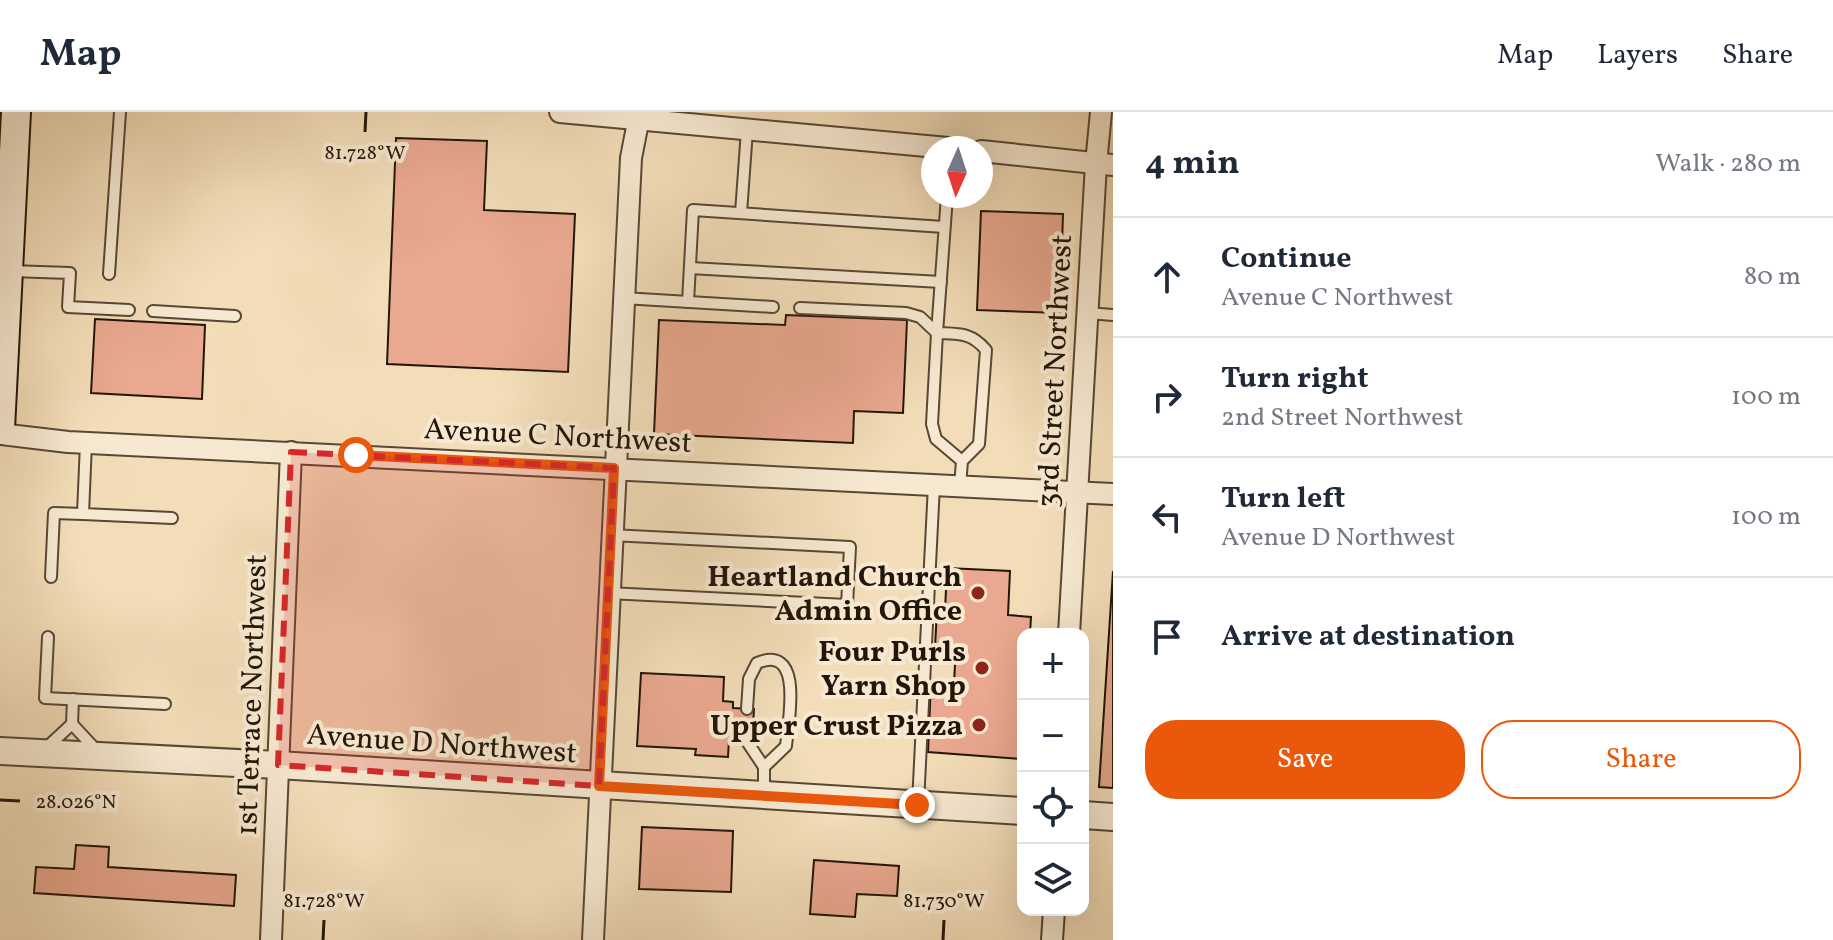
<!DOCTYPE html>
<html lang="en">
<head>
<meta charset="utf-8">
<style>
  :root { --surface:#fff; --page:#f6f6f7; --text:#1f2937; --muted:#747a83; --line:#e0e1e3; --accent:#ea580c }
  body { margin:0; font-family:Vollkorn,serif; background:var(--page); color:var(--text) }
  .controls { position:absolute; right:24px; bottom:24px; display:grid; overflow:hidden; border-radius:16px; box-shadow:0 8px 32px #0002 }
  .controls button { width:72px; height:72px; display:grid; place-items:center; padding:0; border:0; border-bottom:2px solid var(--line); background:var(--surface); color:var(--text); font:40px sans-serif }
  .compass { position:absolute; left:921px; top:24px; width:72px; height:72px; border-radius:50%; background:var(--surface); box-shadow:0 8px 32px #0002; rotate:183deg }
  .stop { position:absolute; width:24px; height:24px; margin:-18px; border:6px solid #ea580c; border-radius:50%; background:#fff }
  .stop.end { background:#ea580c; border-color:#fff; box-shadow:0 2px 8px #0008 }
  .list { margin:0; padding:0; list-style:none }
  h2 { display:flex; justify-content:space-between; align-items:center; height:104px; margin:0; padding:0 32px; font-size:34px }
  h2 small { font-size:26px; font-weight:400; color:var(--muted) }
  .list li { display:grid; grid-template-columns:52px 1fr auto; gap:24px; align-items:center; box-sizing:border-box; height:120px; padding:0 32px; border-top:2px solid var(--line) }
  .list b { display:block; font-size:30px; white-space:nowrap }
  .list p { margin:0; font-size:26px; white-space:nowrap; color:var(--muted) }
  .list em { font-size:26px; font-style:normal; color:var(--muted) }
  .actions { display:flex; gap:16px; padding:24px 32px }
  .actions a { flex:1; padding:18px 0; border:2px solid var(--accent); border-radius:32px; text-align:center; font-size:28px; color:var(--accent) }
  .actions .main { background:var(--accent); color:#fff }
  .icon { flex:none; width:44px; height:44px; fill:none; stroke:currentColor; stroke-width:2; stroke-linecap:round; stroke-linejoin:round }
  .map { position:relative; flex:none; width:1113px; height:828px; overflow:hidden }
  header { display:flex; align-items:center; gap:48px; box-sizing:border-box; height:112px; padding:0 40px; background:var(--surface); border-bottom:2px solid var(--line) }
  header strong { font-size:38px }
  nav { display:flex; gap:44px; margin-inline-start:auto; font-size:28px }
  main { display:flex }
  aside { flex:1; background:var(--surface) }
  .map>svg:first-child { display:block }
</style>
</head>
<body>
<header>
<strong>Map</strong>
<nav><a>Map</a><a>Layers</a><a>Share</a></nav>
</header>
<main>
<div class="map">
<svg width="1113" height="828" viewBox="0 0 1113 828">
  <rect width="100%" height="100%" fill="#f2ddb8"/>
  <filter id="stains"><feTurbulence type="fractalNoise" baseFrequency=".0025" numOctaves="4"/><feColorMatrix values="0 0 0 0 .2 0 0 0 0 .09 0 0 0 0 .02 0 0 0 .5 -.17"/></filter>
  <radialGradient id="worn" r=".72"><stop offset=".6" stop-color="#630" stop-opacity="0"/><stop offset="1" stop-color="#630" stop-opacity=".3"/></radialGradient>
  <!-- building -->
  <g fill="#e9a88f" stroke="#231608" stroke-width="2">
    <path d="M396 26 487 29 484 98 575 102 568 260 387 252Z"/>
    <path d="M981 99 1063 102 1060 201 977 198Z"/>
    <path d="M786 203 907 208 903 301 854 299 853 331 654 322 659 208 785 213Z"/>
    <path d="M95 207 205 213 202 287 91 281Z"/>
    <path d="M947 456 1010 459 1008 503 1031 505 1030 522H1023L1022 647 928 640 931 569 954 570 956 536 935 535 937 498 945 499Z"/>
    <path d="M1113 459V676L1099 675Z"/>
    <path d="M641 561 724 565 723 589 733 590V596L754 597 752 629 729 627 728 645 695 643 696 637 637 634Z"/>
    <path d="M642 715 733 719 731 780 639 777Z"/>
    <path d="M76 733 109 735 108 755 236 763 234 794 34 781 36 755 74 757Z"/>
    <path d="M814 748 899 754 897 784 857 782 855 805 810 802Z"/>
  </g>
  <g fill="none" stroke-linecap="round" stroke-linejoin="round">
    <defs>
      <g id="service">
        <path d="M741 101 747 18"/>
        <path d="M690 156 941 170"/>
        <path d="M10 159 70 161 68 195 129 198"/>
        <path d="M109 162 120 0"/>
        <path d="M623 186 773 195"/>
        <path d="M688 190 693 98 944 115"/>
        <path d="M800 196 906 201 920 205 937 221"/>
        <path d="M153 199 235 204"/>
        <path d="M1088 201 1113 203"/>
        <path d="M937 221 947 84"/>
        <path d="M86 331 83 402 172 406"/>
        <path d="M960 374 962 349 979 332 986 238C971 220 959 222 937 221L932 312 936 327 962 349"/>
        <path d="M51 465 54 401 83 402"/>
        <path d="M608 481 847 493 850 435 611 423"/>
        <path d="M48 525 45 586 165 592"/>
        <path d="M747 597 749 567 757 551C805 531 788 611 786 634L764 655V682"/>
        <path d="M72 612 98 640"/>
        <path d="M746 628 764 655"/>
        <path d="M45 637 72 612 73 587"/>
        <path d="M918 691 934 373"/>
      </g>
      <g id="minor">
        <path d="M560 0 948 36"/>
        <path d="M981 39 1113 53"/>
        <path d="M0 322 68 330 1113 382"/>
        <path d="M1069 522 1096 52 1101 0"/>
        <path d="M271 828 291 340"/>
        <path d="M593 828 631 46 640 0"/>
        <path d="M1052 828 1054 798"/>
      </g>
      <g id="tertiary">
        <path d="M0 639 278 653 1023 699"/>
        <path d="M1083 703 1113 705"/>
      </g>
      <path id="secondary" d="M0 317 16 0"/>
    </defs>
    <!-- service casing -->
    <use href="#service" stroke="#574834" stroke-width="14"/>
    <!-- minor casing -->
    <use href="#minor" stroke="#574834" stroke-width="24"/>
    <!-- tertiary casing -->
    <use href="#tertiary" stroke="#574834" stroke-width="30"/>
    <!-- secondary casing -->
    <use href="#secondary" stroke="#231608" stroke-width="32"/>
    <!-- service -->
    <use href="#service" stroke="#f7e9d1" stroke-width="10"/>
    <!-- minor -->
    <use href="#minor" stroke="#f7e9d1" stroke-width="20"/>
    <!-- tertiary -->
    <use href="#tertiary" stroke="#f7e9d1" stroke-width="26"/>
    <!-- secondary -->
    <use href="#secondary" stroke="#f7e9d1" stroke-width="28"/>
  </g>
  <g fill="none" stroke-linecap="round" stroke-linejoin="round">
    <!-- route -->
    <path stroke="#ea580c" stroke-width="10" d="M356 343 614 356 599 674 917 693"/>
  </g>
  <!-- marked area -->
  <path fill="#d62828" fill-opacity="0.2" stroke="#d62828" stroke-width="6" stroke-dasharray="16 10" stroke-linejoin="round" d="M291 340 614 356 599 674 278 653Z"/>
  <!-- ticks -->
  <path fill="none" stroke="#231608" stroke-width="3" d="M365 20 366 0M0 688 20 689M323 828 324 808M943 828 944 808"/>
  <!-- markers -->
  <g fill="#8f2418" stroke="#f7e9d1" stroke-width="3">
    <circle cx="978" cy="481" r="8"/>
    <circle cx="982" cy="556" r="8"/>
    <circle cx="979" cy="613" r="8"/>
  </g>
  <g text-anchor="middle" stroke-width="8" stroke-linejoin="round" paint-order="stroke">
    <!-- street labels -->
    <g font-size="30" fill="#231608" stroke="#f7e9d1">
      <text transform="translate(1054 259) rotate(-87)" y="10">3rd Street Northwest</text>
      <text transform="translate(558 323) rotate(3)" y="10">Avenue C Northwest</text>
      <text transform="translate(251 583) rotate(-88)" y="10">1st Terrace Northwest</text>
      <text transform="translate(442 631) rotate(4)" y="10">Avenue D Northwest</text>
    </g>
    <!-- poi labels -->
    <g font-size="30" font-weight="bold" fill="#231608" stroke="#f7e9d1" text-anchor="end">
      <text x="962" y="474">Heartland Church<tspan x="962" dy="34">Admin Office</tspan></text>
      <text x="966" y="549">Four Purls<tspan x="966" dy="34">Yarn Shop</tspan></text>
      <text x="963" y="623">Upper Crust Pizza</text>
    </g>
  </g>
  <g font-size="20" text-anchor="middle" fill="#231608" stroke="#f7e9d1" stroke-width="8" stroke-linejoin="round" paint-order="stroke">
    <text x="365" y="47">81.728°W</text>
    <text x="76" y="696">28.026°N</text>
    <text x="324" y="795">81.728°W</text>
    <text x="944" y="795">81.730°W</text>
  </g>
  <rect width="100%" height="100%" filter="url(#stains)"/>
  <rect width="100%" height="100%" fill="url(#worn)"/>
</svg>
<div class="controls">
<button>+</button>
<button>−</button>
<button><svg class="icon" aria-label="locate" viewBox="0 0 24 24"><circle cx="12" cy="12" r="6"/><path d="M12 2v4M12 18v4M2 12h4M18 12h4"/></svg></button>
<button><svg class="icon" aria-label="layers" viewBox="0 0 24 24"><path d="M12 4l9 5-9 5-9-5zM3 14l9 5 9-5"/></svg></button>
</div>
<svg class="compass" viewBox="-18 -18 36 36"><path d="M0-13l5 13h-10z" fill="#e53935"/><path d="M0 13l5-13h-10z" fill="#747a83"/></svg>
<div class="stop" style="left:356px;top:343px"></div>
<div class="stop end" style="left:917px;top:693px"></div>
</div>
<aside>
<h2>4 min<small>Walk · 280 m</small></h2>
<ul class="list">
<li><svg class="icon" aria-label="ahead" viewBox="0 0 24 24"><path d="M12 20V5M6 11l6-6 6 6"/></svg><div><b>Continue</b><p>Avenue C Northwest</p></div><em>80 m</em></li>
<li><svg class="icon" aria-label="right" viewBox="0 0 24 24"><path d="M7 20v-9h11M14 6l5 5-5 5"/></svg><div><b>Turn right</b><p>2nd Street Northwest</p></div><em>100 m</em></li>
<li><svg class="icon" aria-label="left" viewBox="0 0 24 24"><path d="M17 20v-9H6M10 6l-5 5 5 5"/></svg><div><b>Turn left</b><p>Avenue D Northwest</p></div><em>100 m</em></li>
<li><svg class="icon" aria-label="arrive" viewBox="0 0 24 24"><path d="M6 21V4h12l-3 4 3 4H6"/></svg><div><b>Arrive at destination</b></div></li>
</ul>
<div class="actions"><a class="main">Save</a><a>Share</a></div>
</aside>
</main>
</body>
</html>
